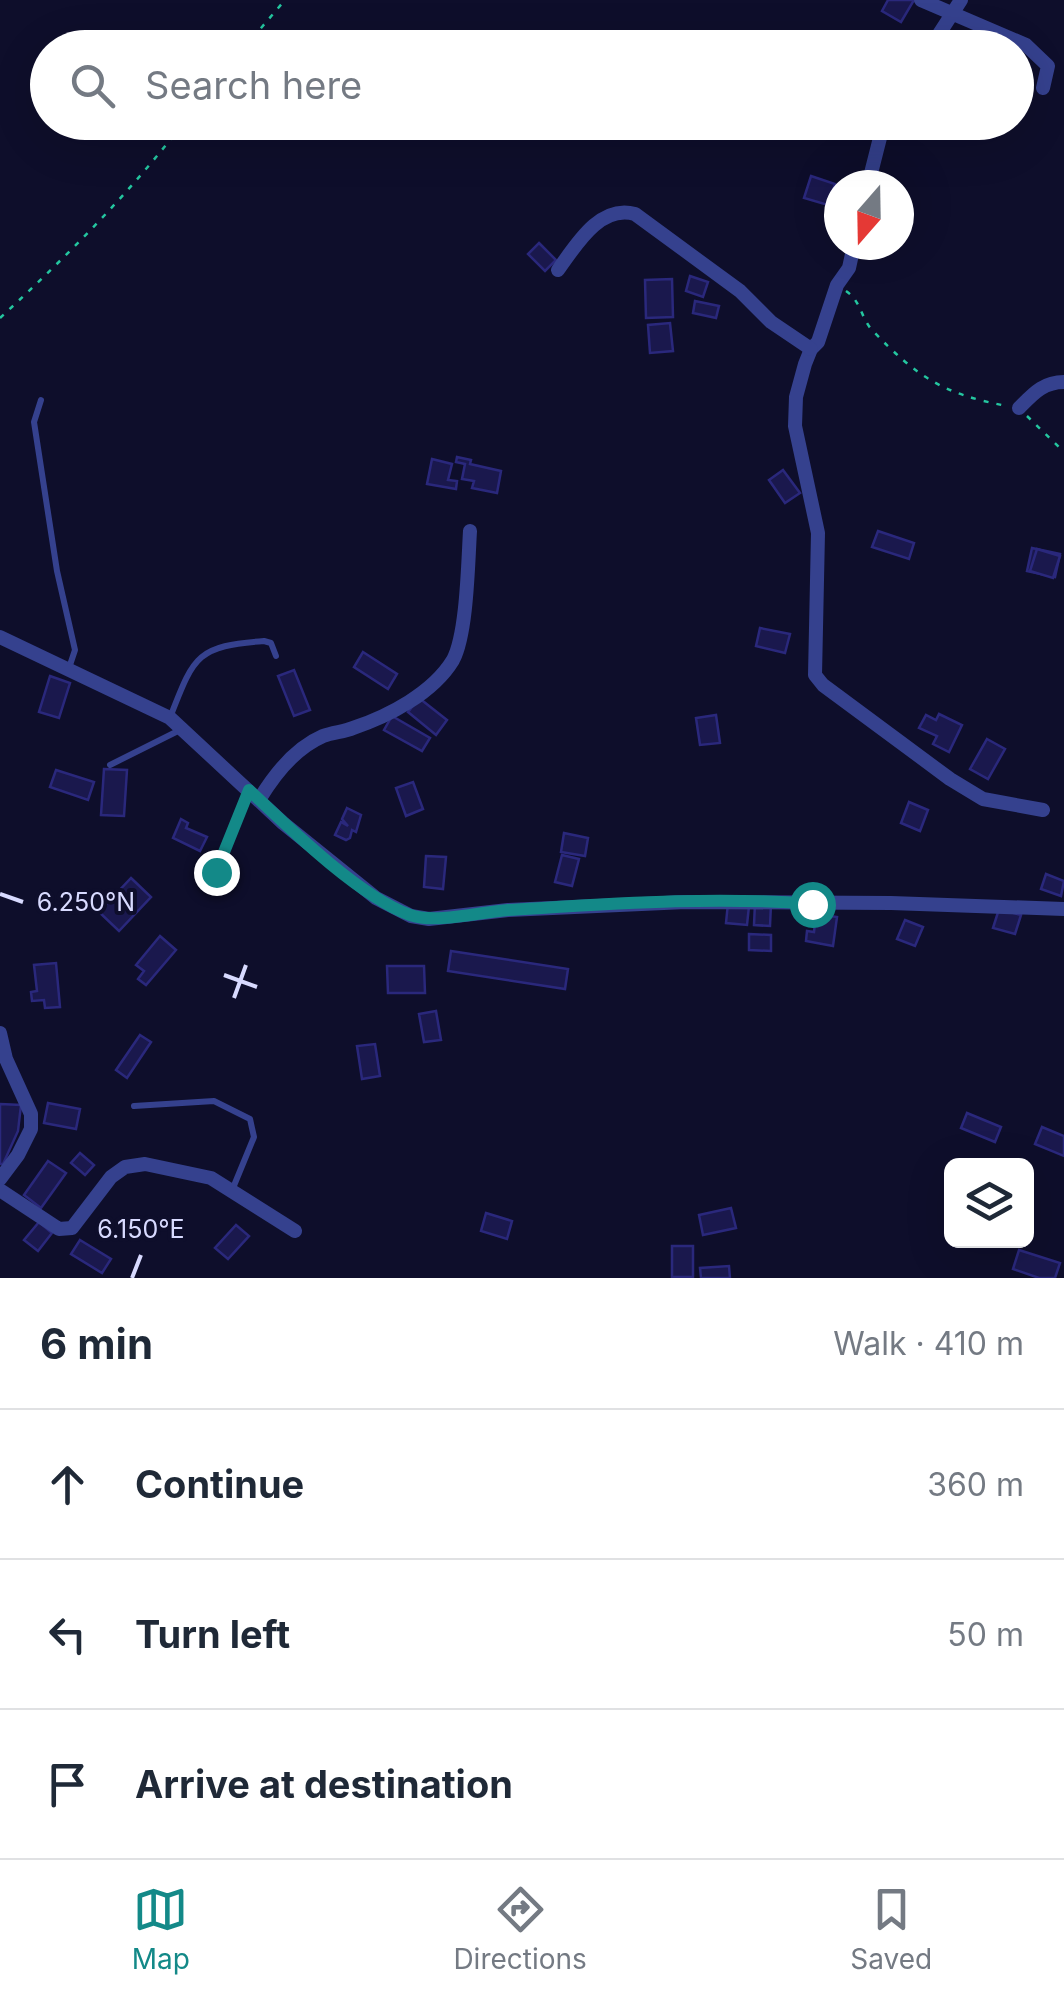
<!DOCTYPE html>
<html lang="en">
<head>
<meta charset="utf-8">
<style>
  :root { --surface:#fff; --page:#f2f2f3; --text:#1f2937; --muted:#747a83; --line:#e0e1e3; --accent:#138988 }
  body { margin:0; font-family:Inter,sans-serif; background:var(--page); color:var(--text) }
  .controls { position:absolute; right:30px; bottom:30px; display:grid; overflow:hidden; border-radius:15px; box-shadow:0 10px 40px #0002 }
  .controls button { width:90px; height:90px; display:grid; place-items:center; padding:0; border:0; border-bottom:2px solid var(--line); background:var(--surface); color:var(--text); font:50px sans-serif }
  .compass { position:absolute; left:824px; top:170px; width:90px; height:90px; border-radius:50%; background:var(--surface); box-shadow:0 10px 40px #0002; rotate:200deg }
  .stop { position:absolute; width:30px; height:30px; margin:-22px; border:8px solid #138988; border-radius:50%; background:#fff }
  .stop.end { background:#138988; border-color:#fff; box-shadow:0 2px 10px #0008 }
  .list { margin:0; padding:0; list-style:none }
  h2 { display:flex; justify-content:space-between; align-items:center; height:130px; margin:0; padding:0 40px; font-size:42px }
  h2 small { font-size:32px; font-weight:400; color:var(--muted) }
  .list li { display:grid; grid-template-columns:65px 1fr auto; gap:30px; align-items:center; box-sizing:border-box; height:150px; padding:0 40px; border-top:2px solid var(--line) }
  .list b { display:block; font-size:38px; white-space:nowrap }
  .list em { font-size:32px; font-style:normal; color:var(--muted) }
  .icon { flex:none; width:55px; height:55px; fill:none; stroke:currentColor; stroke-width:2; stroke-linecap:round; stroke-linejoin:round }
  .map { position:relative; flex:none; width:1064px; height:1278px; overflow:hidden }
  .search { position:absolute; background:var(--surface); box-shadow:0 10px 40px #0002; left:30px; right:30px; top:30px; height:110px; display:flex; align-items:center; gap:25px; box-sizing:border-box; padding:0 35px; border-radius:55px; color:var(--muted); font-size:38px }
  .sheet { height:580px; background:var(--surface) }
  nav { display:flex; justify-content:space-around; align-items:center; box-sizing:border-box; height:140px; border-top:2px solid var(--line); background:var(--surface); font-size:28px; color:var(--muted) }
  nav a { display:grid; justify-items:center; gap:5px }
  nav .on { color:var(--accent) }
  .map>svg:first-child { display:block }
</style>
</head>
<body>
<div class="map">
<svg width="1064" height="1278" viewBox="0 0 1064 1278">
  <rect width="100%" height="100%" fill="#0e0e2b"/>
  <!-- building -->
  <g fill="#1a184d" stroke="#2a287c" stroke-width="2.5">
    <path d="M888 0H914L901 22 882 11Z"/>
    <path d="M811 176 835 184 828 205 804 198Z"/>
    <path d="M539 243 556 260 545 271 528 254Z"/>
    <path d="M690 276 708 282 703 297 686 291Z"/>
    <path d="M672 279 673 317 646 318 645 280Z"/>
    <path d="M695 301 719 306 716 318 693 313Z"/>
    <path d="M670 323 673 351 650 353 648 325Z"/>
    <path d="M457 457 471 460 470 464 501 471 497 493 472 488 474 481 462 479 465 464 456 462Z"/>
    <path d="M432 459 452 464 448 480 457 481 456 489 427 484Z"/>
    <path d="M783 470 800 493 785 503 769 480Z"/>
    <path d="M878 531 914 543 909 559 872 547Z"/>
    <path d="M1032 548 1060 554 1055 577 1027 571Z"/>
    <path d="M1037 549 1060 556 1053 578 1030 571Z"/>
    <path d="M760 628 790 634 785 653 756 646Z"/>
    <path d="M363 652 397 674 388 689 354 667Z"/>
    <path d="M294 670 310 710 294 716 278 676Z"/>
    <path d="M50 676 70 683 59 718 39 712Z"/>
    <path d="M419 698 447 720 436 735 408 712Z"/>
    <path d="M939 714 962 725 949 752 933 744 937 736 919 728 926 715 936 720Z"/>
    <path d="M716 715 720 743 700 745 696 718Z"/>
    <path d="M392 716 430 738 422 751 384 730Z"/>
    <path d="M987 739 1005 749 988 779 970 769Z"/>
    <path d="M104 769 127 770 124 816 101 815Z"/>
    <path d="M56 770 94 782 88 800 50 787Z"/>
    <path d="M413 782 423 809 406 816 396 788Z"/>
    <path d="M909 802 928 810 920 831 901 823Z"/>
    <path d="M347 808 361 815 356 832 352 830 350 838 346 840 335 835 341 822 348 826 342 819Z"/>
    <path d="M181 819 188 823 186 828 207 837 200 851 173 838Z"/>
    <path d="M564 833 588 838 585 856 561 852Z"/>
    <path d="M562 855 579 859 572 886 555 882Z"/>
    <path d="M426 856 446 857 443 889 424 887Z"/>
    <path d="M1046 874 1064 881 1061 896 1041 889Z"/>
    <path d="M131 878 151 897 119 931 99 912Z"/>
    <path d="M728 903 749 906 747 925 726 923Z"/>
    <path d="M755 903 771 904 770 926 754 925Z"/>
    <path d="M999 909 1021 915 1015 934 993 928Z"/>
    <path d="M816 914 837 917 833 946 806 941 807 931 814 932Z"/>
    <path d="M905 920 923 927 915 946 897 939Z"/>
    <path d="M749 934 771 935V951L749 950Z"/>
    <path d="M160 936 176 950 146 985 138 979 144 971 136 965Z"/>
    <path d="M451 951 568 969 565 989 448 971Z"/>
    <path d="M56 963 60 1007 45 1008 44 1000 32 1001 31 992 37 991 34 965Z"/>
    <path d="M387 966H424L425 993H388Z"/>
    <path d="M436 1011 441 1040 424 1042 419 1014Z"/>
    <path d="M140 1035 151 1042 127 1078 116 1070Z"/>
    <path d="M375 1044 380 1076 362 1079 357 1046Z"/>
    <path d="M48 1103 80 1109 76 1129 44 1123Z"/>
    <path d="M0 1104 21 1105 18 1131 3 1164H0Z"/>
    <path d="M967 1113 1001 1127 995 1142 961 1128Z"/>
    <path d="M1042 1127 1064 1136V1156L1035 1144Z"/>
    <path d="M80 1153 94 1165 85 1175 71 1163Z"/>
    <path d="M48 1161 66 1173 41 1208 24 1195Z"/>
    <path d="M731 1208 736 1228 703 1235 699 1215Z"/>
    <path d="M486 1213 512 1221 507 1239 481 1231Z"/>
    <path d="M39 1222 52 1233 38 1251 24 1240Z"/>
    <path d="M236 1225 249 1236 228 1259 215 1248Z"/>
    <path d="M80 1240 111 1259 102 1273 71 1254Z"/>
    <rect x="672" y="1246" width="21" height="31"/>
    <path d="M1019 1250 1060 1263 1055 1278H1039L1013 1269Z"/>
    <path d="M729 1266 730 1278H701L700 1268Z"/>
  </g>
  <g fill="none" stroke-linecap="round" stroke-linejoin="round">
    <!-- path -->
    <g stroke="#24c6a0" stroke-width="2.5" stroke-dasharray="5 8" stroke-linecap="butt">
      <path d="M244 48 285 0"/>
      <path d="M846 291C861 301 861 318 872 330 917 377 943 394 1007 406"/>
      <path d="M0 318C66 257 129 194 184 122"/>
      <path d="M1027 416 1064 452"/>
    </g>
    <!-- service -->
    <g stroke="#35418e" stroke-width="6">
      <path d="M41 400 34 422 57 571 75 650 69 668"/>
      <path d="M171 715C194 656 197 646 264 641L271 643 276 656"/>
      <path d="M110 765 180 730"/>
      <path d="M216 872 248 791"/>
      <path d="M134 1106 214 1101 250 1119 254 1137 233 1188"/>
    </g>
    <!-- minor -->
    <g stroke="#35418e" stroke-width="14">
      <path d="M921 0 1026 45 1048 66 1043 88"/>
      <path d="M930 48 961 0"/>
      <path d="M868 185 884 122"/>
      <path d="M854 245 849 268 837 285 818 342 811 349 805 364 796 397 795 426 818 533 815 675 823 685 950 779 983 799 1043 810"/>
      <path d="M558 270C576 245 600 204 635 214L740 291 771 322 811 349"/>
      <path d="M1019 408C1033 394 1043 382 1064 382"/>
      <path d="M0 637 170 718 283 823 376 898 411 916 429 919 508 910 686 902 891 903 1064 909"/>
      <path d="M259 800C274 775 295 748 323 736 333 732 344 732 353 728 389 716 433 693 453 660 467 634 468 563 470 531"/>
      <path d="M0 1033 6 1059 31 1114V1129L18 1155 0 1179"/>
      <path d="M0 1190 59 1229 72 1228 111 1177 125 1167 145 1164 211 1178 295 1231"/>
    </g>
  </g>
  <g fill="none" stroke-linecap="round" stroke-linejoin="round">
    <!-- route -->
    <path stroke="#138988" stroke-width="12" d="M216 872 249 790C289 828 360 897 410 915 436 924 480 912 508 910 608 904 712 896 812 904"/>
  </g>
  <!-- ticks -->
  <path fill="none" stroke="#d8daff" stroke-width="4" d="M0 894 23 902M224 975 257 987M234 998 246 965M132 1278 141 1255"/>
  <g font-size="25" text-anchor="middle" fill="#d8daff" stroke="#0e0e2b" stroke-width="8" stroke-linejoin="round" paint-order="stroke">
    <text x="86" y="911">6.250°N</text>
    <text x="141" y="1238">6.150°E</text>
  </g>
</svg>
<div class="controls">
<button><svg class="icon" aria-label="layers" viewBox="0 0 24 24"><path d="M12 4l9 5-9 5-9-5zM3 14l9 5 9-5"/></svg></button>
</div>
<svg class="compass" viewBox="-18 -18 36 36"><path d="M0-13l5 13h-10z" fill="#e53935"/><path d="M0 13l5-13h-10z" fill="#747a83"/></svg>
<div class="stop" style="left:812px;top:904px"></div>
<div class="stop end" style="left:216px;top:872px"></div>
<div class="search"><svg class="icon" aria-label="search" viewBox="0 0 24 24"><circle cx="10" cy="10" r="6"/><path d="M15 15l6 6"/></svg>Search here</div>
</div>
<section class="sheet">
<h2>6 min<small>Walk · 410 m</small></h2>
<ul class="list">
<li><svg class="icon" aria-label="ahead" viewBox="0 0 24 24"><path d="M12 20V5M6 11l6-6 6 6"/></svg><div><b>Continue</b></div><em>360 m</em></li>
<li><svg class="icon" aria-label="left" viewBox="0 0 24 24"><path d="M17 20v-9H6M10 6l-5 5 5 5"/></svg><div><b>Turn left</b></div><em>50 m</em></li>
<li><svg class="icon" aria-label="arrive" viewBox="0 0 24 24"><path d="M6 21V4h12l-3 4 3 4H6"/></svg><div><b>Arrive at destination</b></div></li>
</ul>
</section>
<nav>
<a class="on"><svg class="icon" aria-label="map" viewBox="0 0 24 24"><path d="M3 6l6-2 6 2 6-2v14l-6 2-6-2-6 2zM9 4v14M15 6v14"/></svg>Map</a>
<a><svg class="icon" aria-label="directions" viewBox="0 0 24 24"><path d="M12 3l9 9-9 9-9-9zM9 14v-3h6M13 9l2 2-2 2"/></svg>Directions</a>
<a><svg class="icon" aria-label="saved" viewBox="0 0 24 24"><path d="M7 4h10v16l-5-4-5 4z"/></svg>Saved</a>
</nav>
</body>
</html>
